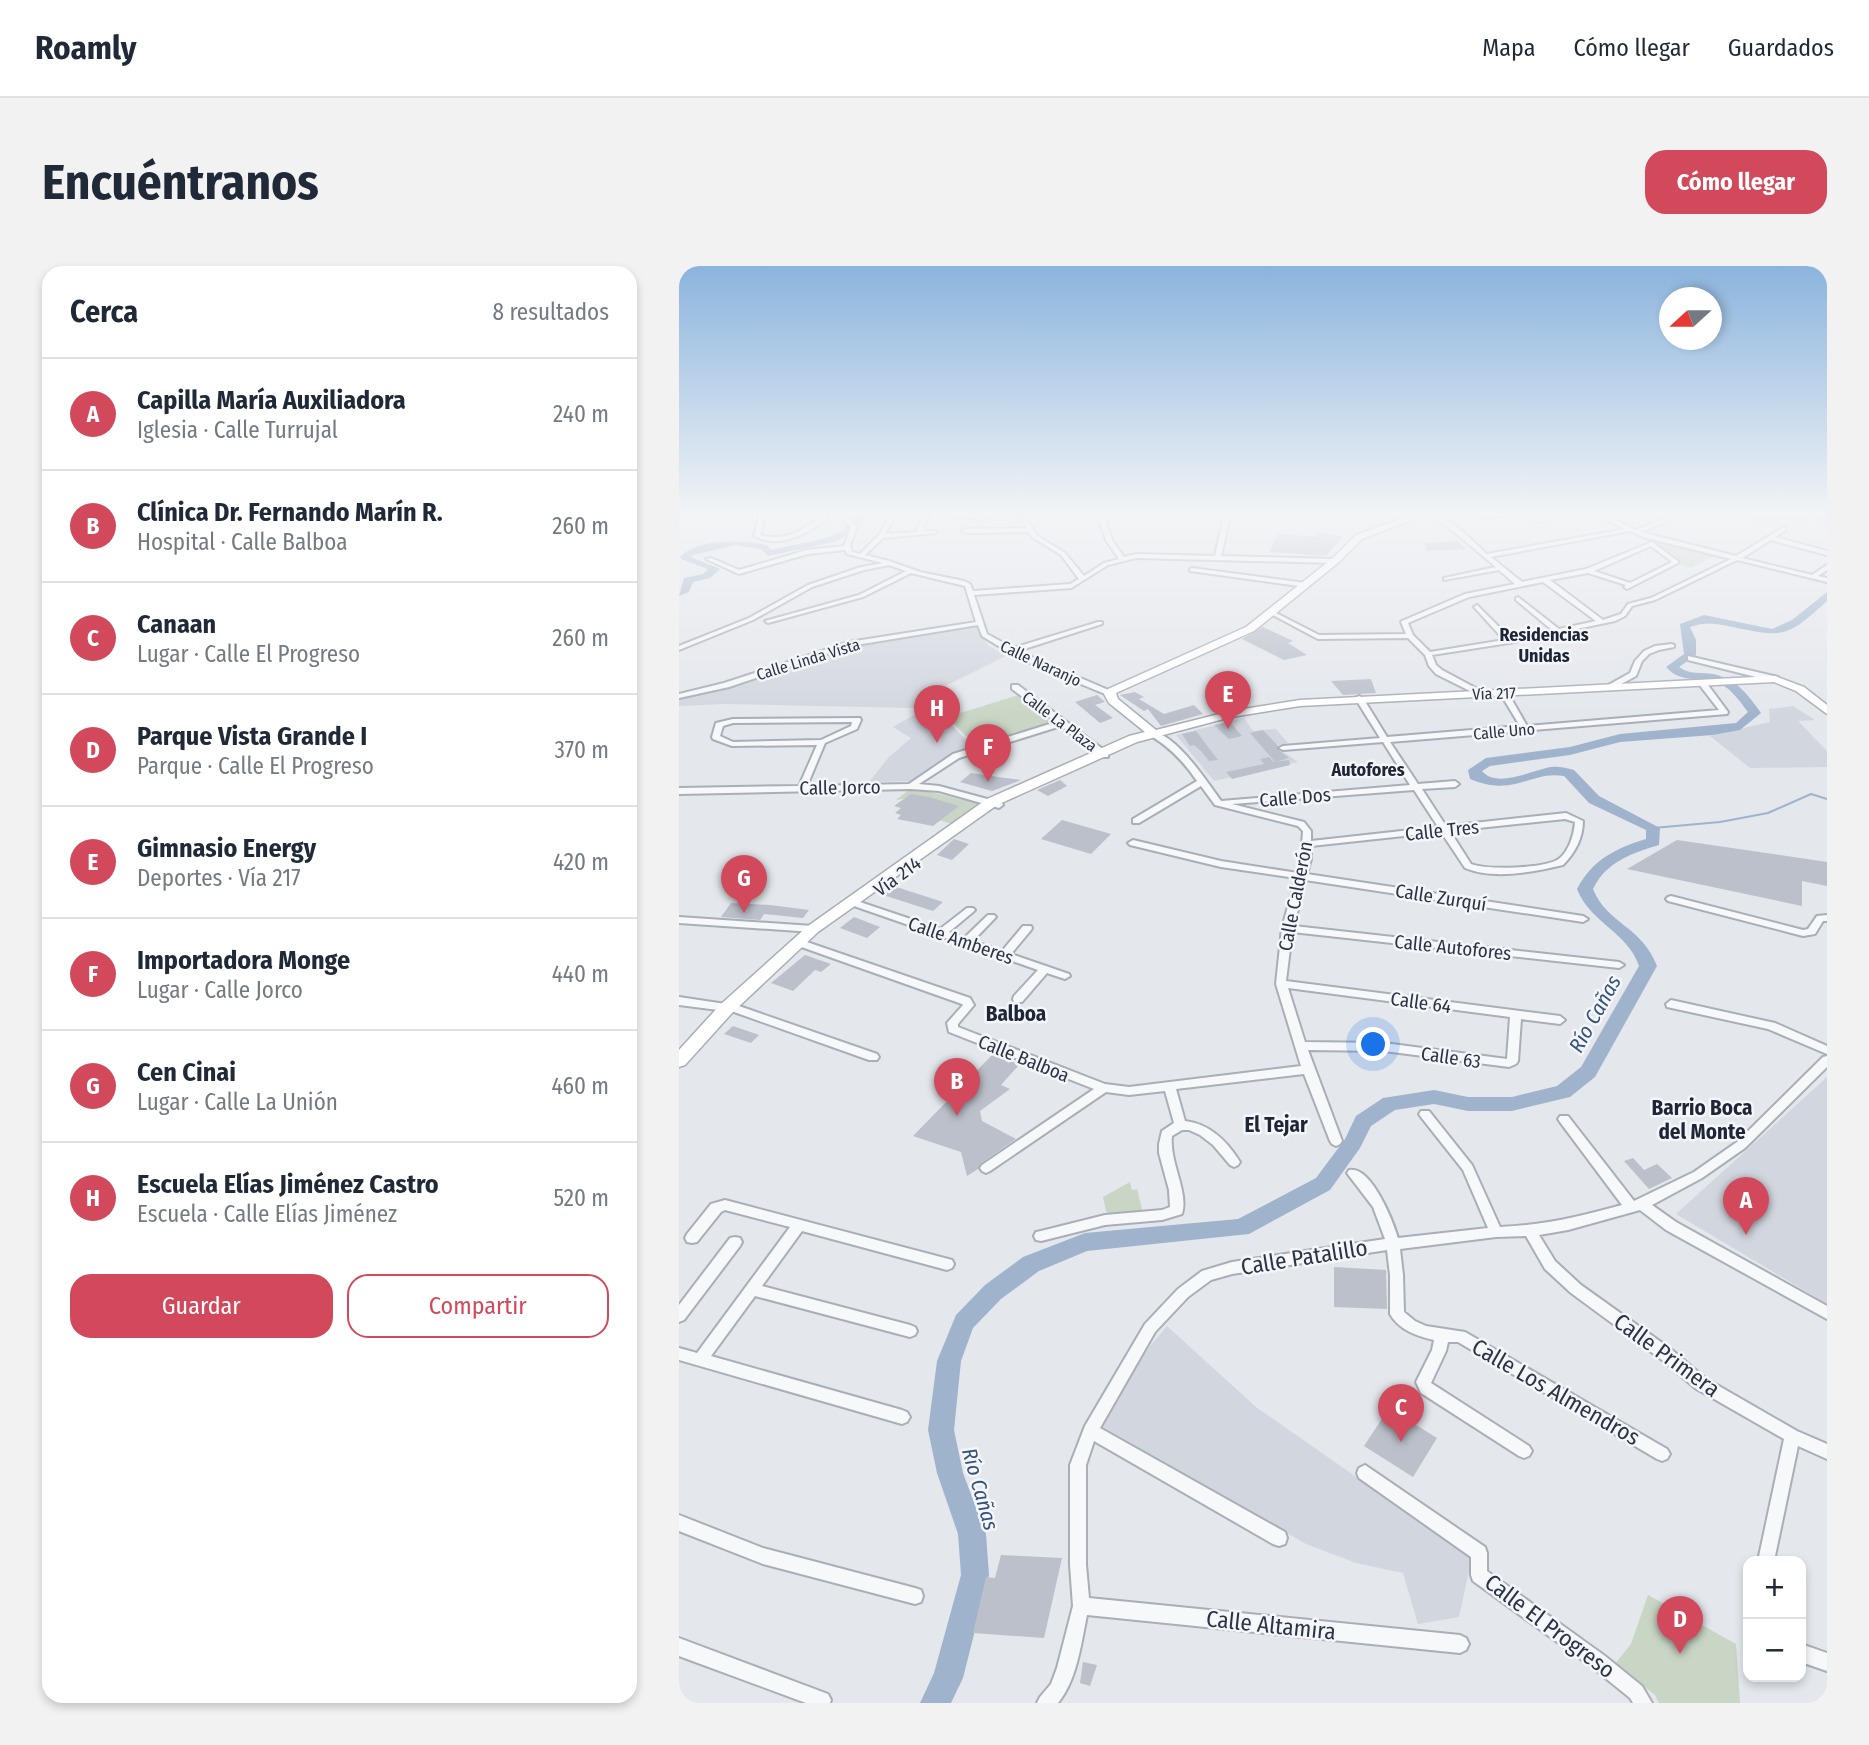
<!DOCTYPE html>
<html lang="es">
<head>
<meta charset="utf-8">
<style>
  :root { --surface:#fff; --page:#f2f2f3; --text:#1f2937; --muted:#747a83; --line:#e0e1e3; --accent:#d1495b }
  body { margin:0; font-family:"Fira Sans Condensed",sans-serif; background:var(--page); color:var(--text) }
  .controls { position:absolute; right:21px; bottom:21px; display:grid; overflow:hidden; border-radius:14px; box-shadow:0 4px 10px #0003 }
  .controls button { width:63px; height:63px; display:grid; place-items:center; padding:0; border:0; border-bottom:2px solid var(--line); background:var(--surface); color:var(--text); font:35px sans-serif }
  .compass { position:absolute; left:980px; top:21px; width:63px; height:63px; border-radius:50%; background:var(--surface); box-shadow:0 4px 10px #0003; rotate:249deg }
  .you { position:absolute; left:695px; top:779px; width:24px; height:24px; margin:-18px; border:5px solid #fff; border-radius:50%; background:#1a73e8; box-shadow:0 0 0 10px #1a73e833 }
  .badge { display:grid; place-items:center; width:46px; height:46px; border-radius:50%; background:var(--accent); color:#fff; font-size:23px; font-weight:700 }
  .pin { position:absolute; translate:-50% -58px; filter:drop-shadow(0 2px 4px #0008) }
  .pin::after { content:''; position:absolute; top:37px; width:24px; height:21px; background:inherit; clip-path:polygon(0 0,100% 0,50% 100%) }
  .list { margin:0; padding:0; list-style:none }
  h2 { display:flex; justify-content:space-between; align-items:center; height:91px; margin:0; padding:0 28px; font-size:30px }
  h2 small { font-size:23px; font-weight:400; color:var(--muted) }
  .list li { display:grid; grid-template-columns:46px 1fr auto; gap:21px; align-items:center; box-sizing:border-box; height:112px; padding:0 28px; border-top:2px solid var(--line) }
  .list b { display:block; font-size:26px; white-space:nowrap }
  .list p { margin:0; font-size:23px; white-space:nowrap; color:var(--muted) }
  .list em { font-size:23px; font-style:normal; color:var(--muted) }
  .actions { display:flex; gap:14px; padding:21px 28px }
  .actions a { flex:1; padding:16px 0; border:2px solid var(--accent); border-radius:21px; text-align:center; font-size:24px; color:var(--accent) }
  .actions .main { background:var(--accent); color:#fff }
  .map { position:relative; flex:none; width:1148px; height:1437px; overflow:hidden; border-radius:21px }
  header { display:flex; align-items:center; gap:42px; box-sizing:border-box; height:98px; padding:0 35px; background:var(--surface); border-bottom:2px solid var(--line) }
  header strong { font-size:33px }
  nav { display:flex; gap:38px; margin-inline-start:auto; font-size:24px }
  .intro { display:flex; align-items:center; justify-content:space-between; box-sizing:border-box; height:168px; padding:0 42px }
  h1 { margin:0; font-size:49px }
  .button { padding:18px 32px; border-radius:21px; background:var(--accent); color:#fff; font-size:24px; font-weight:700 }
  main { display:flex; gap:42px; padding:0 42px }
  aside { flex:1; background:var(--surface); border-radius:21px; box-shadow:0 4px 10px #0003 }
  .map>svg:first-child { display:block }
</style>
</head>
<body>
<header>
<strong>Roamly</strong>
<nav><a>Mapa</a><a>Cómo llegar</a><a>Guardados</a></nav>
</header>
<div class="intro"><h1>Encuéntranos</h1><a class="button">Cómo llegar</a></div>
<main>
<aside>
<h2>Cerca<small>8 resultados</small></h2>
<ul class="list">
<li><span class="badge">A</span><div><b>Capilla María Auxiliadora</b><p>Iglesia · Calle Turrujal</p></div><em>240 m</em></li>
<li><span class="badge">B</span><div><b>Clínica Dr. Fernando Marín R.</b><p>Hospital · Calle Balboa</p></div><em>260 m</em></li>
<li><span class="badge">C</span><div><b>Canaan</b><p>Lugar · Calle El Progreso</p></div><em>260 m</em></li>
<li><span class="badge">D</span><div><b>Parque Vista Grande I</b><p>Parque · Calle El Progreso</p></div><em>370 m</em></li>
<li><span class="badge">E</span><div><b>Gimnasio Energy</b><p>Deportes · Vía 217</p></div><em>420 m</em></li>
<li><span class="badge">F</span><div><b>Importadora Monge</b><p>Lugar · Calle Jorco</p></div><em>440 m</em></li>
<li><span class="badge">G</span><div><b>Cen Cinai</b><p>Lugar · Calle La Unión</p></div><em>460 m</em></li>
<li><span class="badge">H</span><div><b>Escuela Elías Jiménez Castro</b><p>Escuela · Calle Elías Jiménez</p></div><em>520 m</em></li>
</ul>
<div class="actions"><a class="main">Guardar</a><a>Compartir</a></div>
</aside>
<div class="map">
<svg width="1148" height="1437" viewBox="0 0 1148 1437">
  <rect width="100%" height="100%" fill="#e4e7ec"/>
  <!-- built -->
  <g fill="#d2d6de">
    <path d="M296 359 309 379 327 390 260 423 234 442 44 438 0 440V433L48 422 169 382Z"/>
    <path d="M253 439 294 481 272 490 233 515 190 516 210 491 232 472 214 461Z"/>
    <path d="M1114 440 1136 454 1119 455 1148 485V501L1071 502 1031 470 1091 456 1090 443Z"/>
    <path d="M565 452 574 465 597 463 609 477 596 480 619 496 535 515 497 469Z"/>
    <path d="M1148 811V1038L997 948Z"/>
    <path d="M488 1060 577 1141 793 1292 780 1351 739 1358 724 1307 677 1297 627 1278 419 1158 471 1080Z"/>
  </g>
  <!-- green -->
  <g fill="#c9d6c5">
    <path d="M1057 250H1125L1126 257 1083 259Z"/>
    <path d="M978 276 1037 289 1012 302 1000 298 977 279Z"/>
    <path d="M340 429 376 457 297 480 268 451Z"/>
    <path d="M239 523 301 538 273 558 253 552 279 540 244 530 217 534 230 524Z"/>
    <path d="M451 916 453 924 458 923 464 947 432 950 427 945 424 931Z"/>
    <path d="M969 1329 1057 1378 1061 1437H980L976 1429 936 1398 952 1378Z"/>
  </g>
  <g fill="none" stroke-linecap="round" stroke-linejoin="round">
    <!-- stream -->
    <g stroke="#9fb4cc" stroke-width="2">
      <path d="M268 250 303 255 318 250"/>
      <path d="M802 251 835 250"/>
      <path d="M974 562 1041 556 1089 547 1132 528 1148 533"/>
    </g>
    <!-- river -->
    <g fill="#9fb4cc" fill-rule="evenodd">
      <path d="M177 250H190L168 269 155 276 89 290 82 283 57 279 14 289 12 291 41 303 31 312 14 316 10 326 0 330 5 312 24 308 29 303 2 293 1 291C19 272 65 274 88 279L92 284 148 272 162 265Z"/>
      <path d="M1130 250 1148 252V258L1132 252Z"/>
      <path d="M1148 326V335C1106 374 1103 371 1049 360 1033 357 1026 356 1011 361L1017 374V389L1000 401C1011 409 1022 406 1034 408 1057 412 1070 430 1082 447L1061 464 1034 469 941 476 891 489 811 500 803 505C818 523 853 504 872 501 880 500 887 502 895 504L920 530 981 562 980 579C953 587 927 596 914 623 928 658 963 660 978 700L916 811 891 831 833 845H789L755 838 716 844 692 860 681 882 651 924 570 968 408 985 360 1005 322 1033 294 1062 282 1095 275 1164 284 1207 307 1268 310 1309 284 1412 272 1437H241L255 1407 282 1309 279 1268 258 1207 249 1164 258 1095 277 1049 306 1019 344 991 406 967 559 953 637 912 666 873 677 850 704 832 755 824 789 831H833L878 820 902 801 960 700C949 666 911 657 898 623 913 594 937 582 967 573V564L910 537 885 510C851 504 837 532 791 513L789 504 807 492 891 481 941 468 1057 457 1069 446C1061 436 1053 423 1041 418 1022 409 1003 419 987 401L1005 388 1001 358 1025 349 1093 363 1113 354Z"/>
    </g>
  </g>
  <!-- building -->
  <g fill="#bbc0ca">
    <path d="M640 266 664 271 647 290 590 286 599 268 637 271Z"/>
    <path d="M778 275 788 283 748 285 745 277Z"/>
    <path d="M584 361 614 375 609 377 628 389 605 394 563 373Z"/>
    <path d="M692 413 697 427 664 429 652 415Z"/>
    <path d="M456 426 465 431 460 433 485 448 515 439 524 448 482 460 469 443 465 445 441 429Z"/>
    <path d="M418 429 426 436 416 439 434 452 421 457 396 436Z"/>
    <path d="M551 456 563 470 550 473 535 459Z"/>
    <path d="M584 464 599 480 598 483 610 492 596 496 571 467Z"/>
    <path d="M517 465 539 494 530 495 522 485 515 479 511 480 503 468Z"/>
    <path d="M590 491 595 496 610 494 611 499 553 513 547 506 585 498 581 493Z"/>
    <path d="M292 507 319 511 342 514 313 525 281 516Z"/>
    <path d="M381 514 388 520 369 530 358 524Z"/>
    <path d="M232 528 250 531 280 540 254 560 218 553 222 549 216 547 222 542 215 540Z"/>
    <path d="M383 554 432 568 412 588 362 573Z"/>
    <path d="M275 573 290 578 273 594 258 589Z"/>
    <path d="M998 574 1148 596V620L1123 615V640L948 603Z"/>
    <path d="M211 619 264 636 254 645 201 628Z"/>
    <path d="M52 637 91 639 130 644 124 652 85 648 81 654 42 651Z"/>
    <path d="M175 651 201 661 188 672 161 662Z"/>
    <path d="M126 689 152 698 142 706 136 704 114 725 92 717Z"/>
    <path d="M54 760 80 769 72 777 45 768Z"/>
    <path d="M315 787 340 799 322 819 331 823 301 845 303 855 337 873 302 897 299 903 288 910 282 886 234 870Z"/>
    <path d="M954 892 965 904 978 898 993 912 970 923 945 895Z"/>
    <path d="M655 1001 707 1004 708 1043 655 1041Z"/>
    <path d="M710 1142 758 1172 734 1211 685 1180Z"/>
    <path d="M322 1289 383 1292 365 1372 294 1367 307 1311 316 1312Z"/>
    <path d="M404 1396 418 1399 411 1420 401 1417Z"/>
  </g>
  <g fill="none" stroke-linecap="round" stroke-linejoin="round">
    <defs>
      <g id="minor">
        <path d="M80 250H86L81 269C99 275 115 269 130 259 137 255 142 250 151 250 130 267 101 284 75 270Z"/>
        <path d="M161 250H167L178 261 171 279 173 286 181 288 200 269 211 250 216 251 206 268 238 266 243 250H249L244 265H257V267L204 272 186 289 210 295 241 306 285 315 291 318 294 325 391 318 400 313 382 289 353 271 350 266 286 267 283 265 286 263 348 262 340 250H346L357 269 386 287 405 310 425 297 440 293 427 274 419 250H425L433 274 445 291 457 288 536 290 545 250H551L542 290 656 293 659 295 656 297 457 292 429 299 392 322 295 329 308 368 334 382 419 356H423V358L339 385 434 426 435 428 431 430 341 393 303 370 299 359 171 380 50 421 0 432V428L45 417 170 376 297 356 286 320 232 307 184 331 89 357 86 355 180 329 227 305 210 299 185 304 133 321 74 354 0 384V380L70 352 129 319 182 301 204 297 168 288 166 284 129 288 60 308 27 293 32 292 60 304 128 284 165 280 172 261Z"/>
        <path d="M750 250C772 250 793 275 808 288L946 263 920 250H928L957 264 991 250H999L962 266 1057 290 1105 261 1107 262V264L1096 271 1148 285V289L1092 274 1063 292 1133 309 1148 299V304L1139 310 1148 312V316L1058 294 976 334 953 340 946 350 936 355 830 377 753 389 757 399 763 404 804 426 805 428 801 430 757 408 750 400 746 389 729 372 639 373 590 347 595 346 640 369 727 368 722 356 723 355 786 328 836 318 820 304 765 314V312L817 301 768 260ZM951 265 964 271 1052 293 972 332 949 338 942 348 924 354 871 314 909 307 947 319 945 321 948 323 999 297V295L973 276 907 303 843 316 812 291ZM972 280 993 296 951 317 915 305ZM864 316 917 355 880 363 839 331 837 332V334L873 364 832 373 798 339 795 341 796 342 825 374 751 386 734 369 729 357 790 331Z"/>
        <path d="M849 250H856L864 255 859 256Z"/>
        <path d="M513 302 627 317 630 319 627 321 511 305V303Z"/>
        <path d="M993 378 995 379V381L980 384 970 388 963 395 957 410 931 424 924 422 951 407 956 395 965 385 976 380Z"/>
        <path d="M1009 390 1099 411 1100 413 1093 415 1009 394Z"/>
        <path d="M1020 415H1026L1049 446 1048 448 711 476 739 518 776 515 780 518 776 521 743 523 767 560 887 547 904 555C904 572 896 587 884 599 854 606 815 614 786 602L762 566 632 580V593L628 608 904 650 909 653 904 656 626 614 615 660 940 696 945 699 940 702 613 666 607 715 881 750 886 754 881 758 842 753 839 795 837 798 830 801 705 785 629 784 663 875 661 878 657 880 653 878 651 875 625 808 497 823 506 855C531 858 548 875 561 896L559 899 555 901 551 899 534 879 521 869 510 864H503L493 870C490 896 510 926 503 948L483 954 426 959 362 975 357 974 355 970 357 966 362 965 426 949 483 944 491 941 490 924 480 887V878L483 865 495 857 486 825 450 829 427 826 311 905 307 907 303 905 301 902 303 899 415 823 270 766 268 757 284 739 283 738 114 678 113 676 114 674H122L291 732 295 739 279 758V761L426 818 450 821 622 800 597 718 603 662 617 612 542 601 451 579 449 577 454 574 542 595 619 607 622 593 624 565 619 560 536 539 522 520 460 557H454V553L518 515C505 496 492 482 472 470V466C496 466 529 517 542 535L731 519 704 476 604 484 600 482 604 480 701 472 676 432 680 430 684 432 708 471 841 460 821 427 825 425 829 427 848 460 1040 444 1019 417ZM735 524 759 561 632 575V565L625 556 553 538ZM886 553 896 556C895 569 890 584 881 592 869 603 807 604 792 598L771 565ZM609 722 831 751 828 793 705 777 626 776Z"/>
        <path d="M333 419H339L429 487V491H423L382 460 280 492 240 518 260 520 323 537 324 539 320 542 260 525 232 523 0 528V522L120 520 138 479 53 480 34 473 33 471 37 457 54 453 181 452 182 454 178 463 146 477 128 520 230 518 274 488 377 456 333 423ZM173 456 172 460 142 474 54 476 41 470 44 460 54 457Z"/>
        <path d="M992 630 1124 664 1129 663 1138 650 1148 649V655H1144L1136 668 1124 670 989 635 987 633 989 631Z"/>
        <path d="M178 635 261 663 288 642H294L296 644 294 646 270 666 285 672 309 649H315L317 651 315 653 294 675 323 685 344 660H352L353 662 352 664 332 688 390 708 391 710 386 713 368 707 343 736H335L334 733 335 730 359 704 175 640 173 638 175 636Z"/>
        <path d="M0 651 134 660 139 663 134 666 0 657Z"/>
        <path d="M0 731 60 740 198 788 200 791 198 794H190L55 746 0 739Z"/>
        <path d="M992 734 1096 757 1148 780V788L1089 763 988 741 987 738Z"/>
        <path d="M1148 790V801L1066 882 1023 912 973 939 997 956 1148 1040V1053L987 964 961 944 889 964 860 969 876 995 902 1019 993 1084 1026 1112 1118 1165 1148 1178V1193L1119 1180 1095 1295H1079L1105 1173 1016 1122 983 1094 892 1027 866 1003 847 970 817 971 721 983 724 1009 725 1046 736 1055 747 1060 786 1066 988 1183 991 1188 988 1193 983 1195 978 1193 779 1076H769L767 1085 752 1117 850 1180 853 1185 850 1190 845 1192 840 1190 742 1127 737 1116 753 1084 755 1074C738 1070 720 1064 711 1048V1009L708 984 553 1008 532 1014 509 1031 476 1066 421 1162 606 1266 608 1272 606 1278 600 1280 594 1278 415 1175 407 1199V1299L410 1332 781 1369 787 1372 790 1378 787 1384 781 1387 408 1349C402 1378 398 1414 379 1437H358L361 1431 372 1418 378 1402 394 1340 391 1299V1199L406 1160 466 1058 499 1023 523 1005 553 996 706 973 694 941 668 907 670 904C692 899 714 955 719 972L809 962 784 904 742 851 740 848 742 845H750L793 899 821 961C867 959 899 951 943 939L881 856 879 853 881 850H889L955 935 1015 906 1058 876 1144 791Z"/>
        <path d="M46 934 273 994 275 998 273 1002 268 1004 123 965 83 1020 231 1059 236 1061 238 1065 236 1069 231 1071 76 1030 32 1090 223 1144 228 1146 231 1151 228 1156 223 1158 0 1094V1082L18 1087 111 961 46 944 42 946 18 976 13 977 8 976 6 972 8 968 32 938Z"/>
        <path d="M56 971 61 972 63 976 61 980 5 1054 0 1056V1039L51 972Z"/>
        <path d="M686 1199 806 1281 808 1287V1305L926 1390 963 1420 973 1437H954L951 1432 914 1402 794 1315 792 1309V1291L680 1212 678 1207 680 1202Z"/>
        <path d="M0 1249 84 1282 236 1322 242 1324 244 1330 242 1336 236 1338 84 1298 0 1265Z"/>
        <path d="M0 1372 149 1428 152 1434 151 1437H127L0 1390Z"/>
        <path d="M1122 1378 1148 1387V1405L1122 1396Z"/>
      </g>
      <path id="secondary" d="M731 250H743L683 273 660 296 575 365 437 427 439 433 477 464 552 445 621 434 1096 410 1125 421 1148 439V448L1117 425 1095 416 621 440 552 451 458 476 318 539 139 666 53 747 6 799 0 801V784L41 739 129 660 308 533 450 470 466 466 430 437 425 428 429 423 567 361 654 292 677 269Z"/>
    </defs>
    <!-- minor casing -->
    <use href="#minor" stroke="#a9aeb7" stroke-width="4"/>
    <!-- secondary casing -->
    <use href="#secondary" stroke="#a9aeb7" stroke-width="3"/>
    <!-- minor -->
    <use href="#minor" fill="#f7f8fa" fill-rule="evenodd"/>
    <!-- secondary -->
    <use href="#secondary" fill="#fff" fill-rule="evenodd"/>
  </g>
  <!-- sky -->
  <linearGradient id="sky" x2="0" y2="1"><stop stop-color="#8bb4dd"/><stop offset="0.55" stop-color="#f3f4f6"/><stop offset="1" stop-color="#f3f4f6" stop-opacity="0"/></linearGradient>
  <rect width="1148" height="451" fill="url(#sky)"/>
  <g text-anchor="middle" stroke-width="5" stroke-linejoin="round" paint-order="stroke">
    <!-- far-street labels -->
    <g font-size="16" fill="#2b3445" stroke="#f4f6f9">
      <text transform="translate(129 393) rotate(-17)" y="6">Calle Linda Vista</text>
      <text transform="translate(362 397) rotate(25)" y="6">Calle Naranjo</text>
      <text transform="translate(815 427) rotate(-2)" y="6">Vía 217</text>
      <text transform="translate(381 455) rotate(37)" y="6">Calle La Plaza</text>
      <text transform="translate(825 465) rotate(-5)" y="6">Calle Uno</text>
    </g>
    <!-- far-neighbourhood labels -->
    <g font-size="18" font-weight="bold" fill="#1d2536" stroke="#f4f6f9">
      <text x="865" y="375">Residencias<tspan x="865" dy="21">Unidas</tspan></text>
      <text x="689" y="510">Autofores</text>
    </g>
    <!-- street labels -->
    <g font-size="19" fill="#2b3445" stroke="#f4f6f9">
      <text transform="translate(161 521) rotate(-1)" y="7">Calle Jorco</text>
      <text transform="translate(616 531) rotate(-5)" y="7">Calle Dos</text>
      <text transform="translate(763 564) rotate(-6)" y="7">Calle Tres</text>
      <text transform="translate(218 610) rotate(-36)" y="7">Vía 214</text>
      <text transform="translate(616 630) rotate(-79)" y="7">Calle Calderón</text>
      <text transform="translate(762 631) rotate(9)" y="7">Calle Zurquí</text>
      <text transform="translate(282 674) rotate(19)" y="7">Calle Amberes</text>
      <text transform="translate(774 681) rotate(6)" y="7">Calle Autofores</text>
      <text transform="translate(742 736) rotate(8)" y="7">Calle 64</text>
      <text transform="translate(772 791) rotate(8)" y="7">Calle 63</text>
      <text transform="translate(345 792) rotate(22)" y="7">Calle Balboa</text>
    </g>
    <!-- neighbourhood labels -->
    <g font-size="21" font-weight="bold" fill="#1d2536" stroke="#f4f6f9">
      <text x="337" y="755">Balboa</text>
      <text x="1023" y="849">Barrio Boca<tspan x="1023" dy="24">del Monte</tspan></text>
      <text x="597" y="866">El Tejar</text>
    </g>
    <!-- water labels -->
    <g font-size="21" font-style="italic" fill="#34527a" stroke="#f4f6f9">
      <text transform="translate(916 748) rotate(-61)" y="7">Río Cañas</text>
      <text transform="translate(301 1223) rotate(74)" y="7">Río Cañas</text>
    </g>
    <!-- near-street labels -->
    <g font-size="23" fill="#2b3445" stroke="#f4f6f9">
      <text transform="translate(625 991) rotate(-9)" y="8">Calle Patalillo</text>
      <text transform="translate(988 1089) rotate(36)" y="8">Calle Primera</text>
      <text transform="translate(877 1126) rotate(30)" y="8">Calle Los Almendros</text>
      <text transform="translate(592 1359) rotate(6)" y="8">Calle Altamira</text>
      <text transform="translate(871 1360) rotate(37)" y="8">Calle El Progreso</text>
    </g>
  </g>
</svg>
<div class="controls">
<button>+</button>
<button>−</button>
</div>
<svg class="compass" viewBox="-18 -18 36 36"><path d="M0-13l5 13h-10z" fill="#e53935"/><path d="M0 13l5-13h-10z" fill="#747a83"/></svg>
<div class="you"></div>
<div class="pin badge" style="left:1067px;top:969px">A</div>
<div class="pin badge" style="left:278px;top:850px">B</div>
<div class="pin badge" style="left:722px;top:1176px">C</div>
<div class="pin badge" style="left:1001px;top:1388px">D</div>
<div class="pin badge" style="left:549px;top:463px">E</div>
<div class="pin badge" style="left:309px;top:516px">F</div>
<div class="pin badge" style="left:65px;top:647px">G</div>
<div class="pin badge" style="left:258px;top:477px">H</div>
</div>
</main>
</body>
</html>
